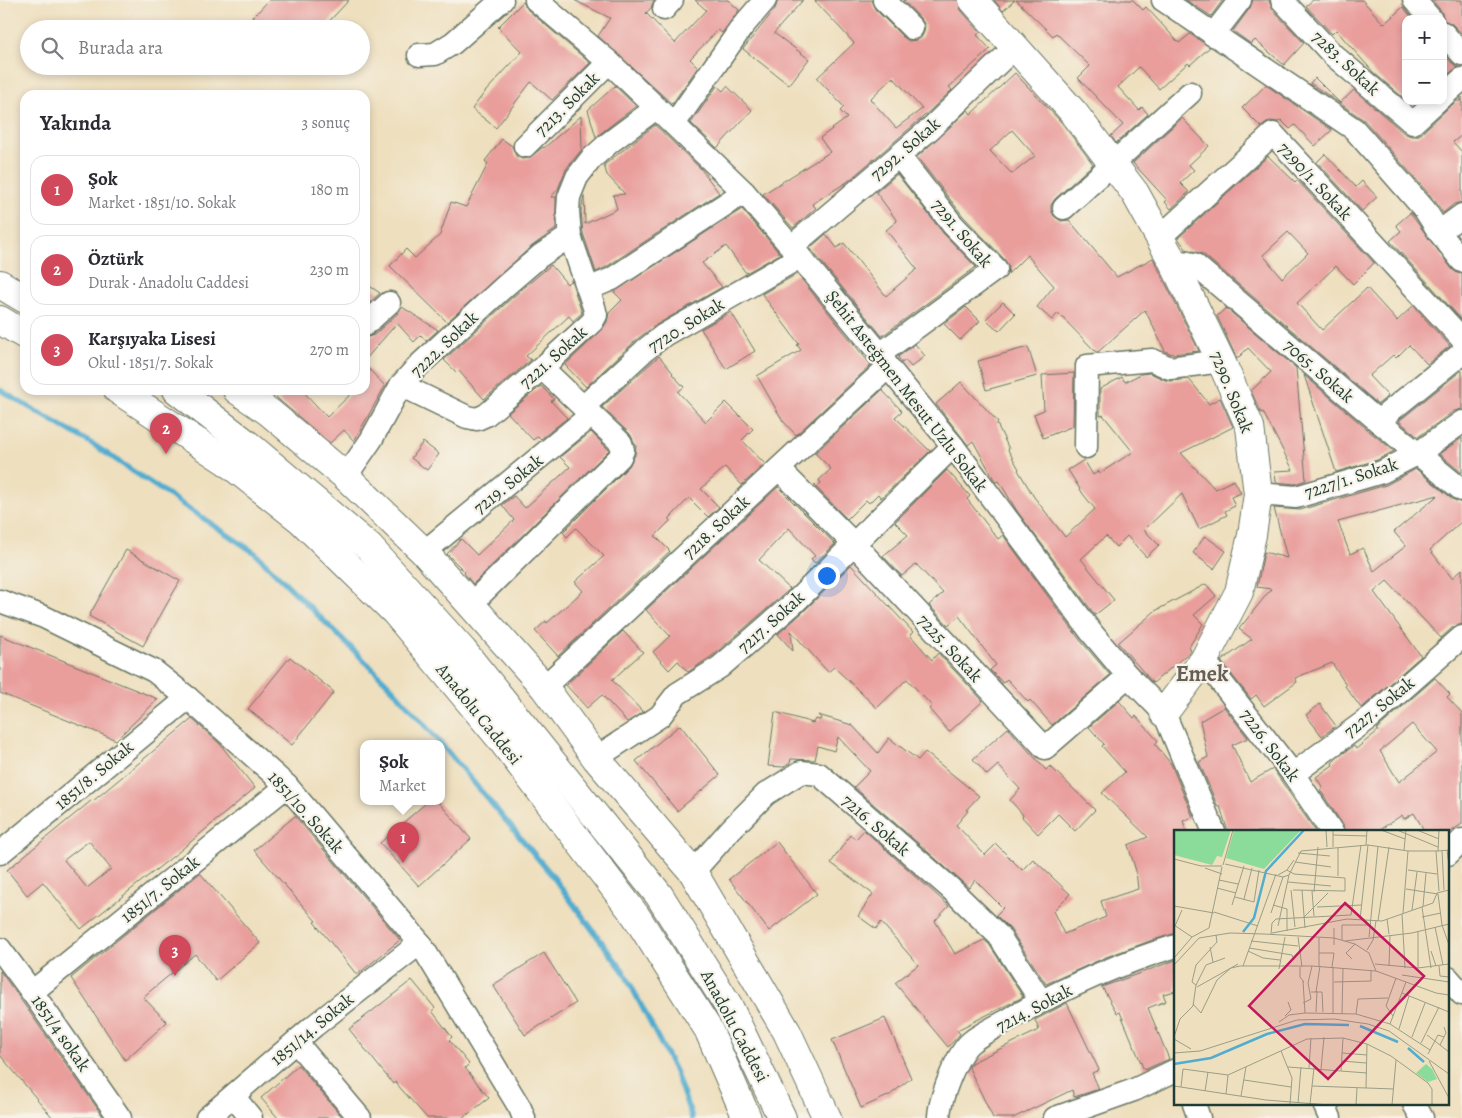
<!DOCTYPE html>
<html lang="tr">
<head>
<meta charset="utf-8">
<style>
  :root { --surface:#fff; --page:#f2f2f3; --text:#2b2b33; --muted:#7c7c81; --line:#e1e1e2; --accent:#d1495b }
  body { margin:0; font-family:Alegreya,serif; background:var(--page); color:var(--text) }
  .controls { position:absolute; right:15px; top:15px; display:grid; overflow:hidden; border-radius:10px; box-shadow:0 2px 8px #0003 }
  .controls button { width:45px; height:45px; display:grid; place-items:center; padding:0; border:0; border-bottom:1px solid var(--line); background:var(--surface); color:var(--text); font:25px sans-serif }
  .you { position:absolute; left:826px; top:575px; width:18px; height:18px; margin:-12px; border:4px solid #fff; border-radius:50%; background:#1a73e8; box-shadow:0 0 0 8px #1a73e833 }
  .badge { display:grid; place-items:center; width:32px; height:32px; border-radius:50%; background:var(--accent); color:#fff; font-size:16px; font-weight:700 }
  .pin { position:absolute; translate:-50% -41px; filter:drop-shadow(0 1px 2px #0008) }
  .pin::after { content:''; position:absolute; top:26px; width:18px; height:15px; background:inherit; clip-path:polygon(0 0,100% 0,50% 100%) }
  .popup { position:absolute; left:360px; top:740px; width:85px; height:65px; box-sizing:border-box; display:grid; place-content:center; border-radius:10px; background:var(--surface); filter:drop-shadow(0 1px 4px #0005); font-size:16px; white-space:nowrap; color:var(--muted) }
  .popup b { font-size:19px; color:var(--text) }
  .popup::after { content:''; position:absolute; left:50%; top:100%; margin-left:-10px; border:10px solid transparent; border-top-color:var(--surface) }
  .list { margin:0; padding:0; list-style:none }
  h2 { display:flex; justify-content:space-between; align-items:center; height:65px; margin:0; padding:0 20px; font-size:21px }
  h2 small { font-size:16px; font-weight:400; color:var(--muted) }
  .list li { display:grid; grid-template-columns:32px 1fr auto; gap:15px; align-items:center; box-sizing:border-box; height:70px; margin:0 10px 10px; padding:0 10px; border:1px solid var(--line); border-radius:15px }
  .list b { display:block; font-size:19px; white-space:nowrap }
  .list p { margin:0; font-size:16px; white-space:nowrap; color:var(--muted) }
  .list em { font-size:16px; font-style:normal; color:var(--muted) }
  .icon { flex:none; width:28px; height:28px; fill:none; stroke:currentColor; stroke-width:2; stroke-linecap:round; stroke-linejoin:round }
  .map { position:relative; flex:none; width:1462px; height:1118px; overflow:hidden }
  .search { position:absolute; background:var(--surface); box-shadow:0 2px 8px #0003; left:20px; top:20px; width:350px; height:55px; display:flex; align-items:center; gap:12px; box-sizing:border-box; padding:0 18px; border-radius:28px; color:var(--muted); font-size:19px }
  .panel { position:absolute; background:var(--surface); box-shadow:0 2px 8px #0003; left:20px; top:90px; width:350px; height:305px; border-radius:15px }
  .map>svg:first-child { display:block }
</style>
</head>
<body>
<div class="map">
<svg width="1462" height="1118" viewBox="0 0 1462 1118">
  <rect width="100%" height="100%" fill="#f7f3e8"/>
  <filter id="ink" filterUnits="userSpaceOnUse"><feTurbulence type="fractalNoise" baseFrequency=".02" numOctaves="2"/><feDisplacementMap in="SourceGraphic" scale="10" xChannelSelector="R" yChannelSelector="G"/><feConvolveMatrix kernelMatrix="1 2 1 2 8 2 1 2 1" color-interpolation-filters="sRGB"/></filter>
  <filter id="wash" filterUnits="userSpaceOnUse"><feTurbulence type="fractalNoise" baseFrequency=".0096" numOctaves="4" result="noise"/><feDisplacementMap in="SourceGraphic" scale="20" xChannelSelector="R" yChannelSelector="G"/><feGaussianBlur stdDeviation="1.12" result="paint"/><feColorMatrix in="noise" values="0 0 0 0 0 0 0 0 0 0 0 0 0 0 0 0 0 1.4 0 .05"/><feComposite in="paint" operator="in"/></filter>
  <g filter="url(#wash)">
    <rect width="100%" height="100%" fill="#eedfbe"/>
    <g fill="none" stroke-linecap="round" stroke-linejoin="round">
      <!-- stream -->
      <g stroke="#51accf" stroke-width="5.5">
        <path d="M0 390 94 445 255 553 393 689 441 744"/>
        <path d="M442 745 551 874 624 972 675 1071 692 1118"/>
      </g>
    </g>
    <g id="blocks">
      <!-- building -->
      <g fill="#e99e9c" fill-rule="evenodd">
        <path d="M269 0H349L322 29H242Z"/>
        <path d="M574 0H654L651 8 646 13 675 43 706 10 695 0H728L739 10 722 33 718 30 690 59 698 67 672 104 598 36 610 18Z"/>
        <path d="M778 0H803L774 33 809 59 789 85 743 49 775 9Z"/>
        <path d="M814 0H871L875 9 903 37 909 41 916 40 921 38 924 32 925 25 921 19 903 0H958L961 10 980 32 977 35 990 49 949 87 952 90 922 118 847 182 812 204 816 208 793 228 763 194 830 152 820 138 847 118 840 111 844 107 817 78 854 43ZM893 77 922 109 896 128 870 99Z"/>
        <path d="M994 0H1015L1003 11Z"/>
        <path d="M1016 0H1133L1143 10 1146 7 1179 43 1190 34 1210 47 1190 65 1188 63 1159 89 1139 67 1118 87 1139 110 1142 107 1148 114 1116 143 1111 136 1123 125 1078 78 1090 66 1056 33 1053 36Z"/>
        <path d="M1186 0H1223L1211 16Z"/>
        <path d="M1253 0H1269L1272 9 1304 43 1284 65 1255 40 1251 44 1233 31 1250 8Z"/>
        <path d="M1313 0H1362L1384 24 1403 7 1413 19H1406V100L1374 73 1336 30 1332 34 1306 6Z"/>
        <path d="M1432 0H1462V34L1452 24 1444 20 1441 11Z"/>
        <path d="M523 2 528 10 590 63 552 100 531 82 496 128 472 109 485 92 522 52 498 27Z"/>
        <path d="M1443 53 1452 63 1458 67 1443 78Z"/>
        <path d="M1015 73 1062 123 1093 164 1055 199 1051 205V210L1054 216 1061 221 1069 220 1117 277 1153 258 1199 351 1172 354 1165 351 1145 310 1098 352H1096L1058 313 1052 320 1037 307 1054 286 1027 255 1008 274 1009 267 1005 260 963 216 917 157 968 110 971 114ZM1012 130 1035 156 1012 174 990 151Z"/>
        <path d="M1315 78 1340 103 1354 90 1404 133 1411 136H1417L1422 133 1448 108 1457 101H1461L1459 99 1462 97V135L1453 142 1462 152V202L1454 204 1443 213 1435 201 1364 120 1310 83Z"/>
        <path d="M1266 85 1332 130 1315 146 1295 125 1290 129 1281 120 1278 122 1270 121 1261 127 1242 108Z"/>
        <path d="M615 86 636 106 596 137 588 110Z"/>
        <path d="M717 86 723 91 727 86 752 110 717 148 691 123Z"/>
        <path d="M581 116 582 149 566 169 558 189 551 197H556V229L532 246 447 322 390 266 406 249 415 258 440 235 451 202 466 207 488 164 485 161 502 139 512 146 516 156 522 159 529 158 543 147 544 148Z"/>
        <path d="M1182 118 1209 146 1189 165 1194 170 1180 183 1189 192 1171 209 1165 202 1167 200 1133 163Z"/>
        <path d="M655 125 701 169 719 193 606 267 596 272 583 233 581 211 584 196 585 224 617 209 613 195 625 194 607 175 604 165Z"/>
        <path d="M1325 154 1356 187 1362 181 1377 197 1362 211 1317 162Z"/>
        <path d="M1268 156 1295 182 1297 180 1374 263 1353 284 1336 266 1297 303 1322 330 1367 288 1397 321 1413 306 1450 346 1427 364 1409 345 1396 358 1393 355 1369 376 1388 396 1378 404 1203 254 1186 249 1178 238ZM1288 232 1308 253 1282 278 1263 255Z"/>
        <path d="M897 174 943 233 976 267 882 336 810 248 826 234 837 248 844 243 886 296 917 269 886 230 897 221 876 192Z"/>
        <path d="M742 209 780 254 746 273 726 246 702 263 722 287 656 325 636 340 586 387 565 365 601 331 607 322 609 313 622 300 614 292Z"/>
        <path d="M1410 213 1452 269 1457 273 1462 274V320L1390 241 1401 231 1396 225Z"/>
        <path d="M551 265 567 284 571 280 582 313 573 321 569 316 526 356 531 360 484 399 458 370 456 372 444 360 514 296Z"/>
        <path d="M797 274 871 365 796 435 783 421 757 376 801 350 797 345 799 344 762 294Z"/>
        <path d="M365 283 380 293 365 307Z"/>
        <path d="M1003 302 1015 314 999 331 986 319Z"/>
        <path d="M402 307 438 330 426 341 421 335 414 342 397 323 365 360V338L374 335 398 313Z"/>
        <path d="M966 307 980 321 960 340 944 324Z"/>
        <path d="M1226 308 1296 368 1306 480 1295 484 1276 482 1275 471 1293 470 1263 412 1261 413 1251 391 1271 372 1248 348 1237 359 1217 316Z"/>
        <path d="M731 312 755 351 726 369 701 329Z"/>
        <path d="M915 344 925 356 911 367 905 360 902 363 898 357Z"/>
        <path d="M1028 347 1037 376 986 390 978 361Z"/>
        <path d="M659 356 673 373 672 374 684 387 678 392 706 422 726 402 753 429 742 440 765 464 742 485 725 467 701 489 719 507 708 517 689 498 669 519 670 521 655 536 670 551 558 656 535 631 546 621 547 623 583 591 575 582 604 556 576 528 567 537 563 532 629 466 635 455 636 446 630 434 602 407Z"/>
        <path d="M365 365 385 386 354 441 344 430 330 443 279 400 270 390H302L327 417 355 390H365Z"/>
        <path d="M1462 370V409L1454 411 1418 437 1399 421Z"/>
        <path d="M1074 373 1073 426 1043 438 1034 414 1044 410 1042 375Z"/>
        <path d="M1150 373 1165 380 1171 381 1189 379 1209 404 1220 398 1233 427 1181 453 1215 489 1234 480 1241 493 1231 497 1235 506 1225 511 1227 515 1199 529 1182 494 1144 530 1159 545 1146 557 1127 536 1116 547 1106 536 1081 559 1114 600 1095 615 1017 511 999 481 996 482 995 481 973 441 968 445 936 404 961 382 998 422 997 424 1009 449 1008 450 1019 469 1018 470 1034 497 1065 537 1095 509 1083 494 1068 470 1084 460 1093 475 1099 471 1100 473 1133 452 1103 415 1100 416V389L1122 377 1125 382 1141 374Z"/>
        <path d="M1304 375 1369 431 1394 451 1377 460 1336 472Z"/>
        <path d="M541 386 554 399 551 401 567 418 541 439 538 436 533 440 508 413Z"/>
        <path d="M882 390 902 411 895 417 930 451 881 498 878 494 869 503 866 500 847 519 814 485 815 484 817 486 821 483 819 480 831 469 815 453Z"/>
        <path d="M591 432 609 450 473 584 464 573 465 572 447 554 461 539 477 555 514 520 502 505 514 496 525 508 570 467 560 457Z"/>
        <path d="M1462 438V473L1439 454Z"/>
        <path d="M423 442 439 454 427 470 411 458Z"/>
        <path d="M1416 469 1454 500 1462 503V521L1430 550 1452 578 1462 569V624L1453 627 1441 638 1387 581 1374 592 1421 656 1363 707 1361 708 1345 686 1346 685 1332 663 1295 678 1297 682 1264 706 1256 695 1251 699 1221 661 1252 639 1239 629 1271 589 1257 587 1264 552 1287 558 1274 508 1300 510 1386 485ZM1438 495 1394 532 1406 546 1374 571 1363 548 1350 554 1338 522Z"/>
        <path d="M947 470 970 496 967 499 998 539 1003 535 1080 640 1110 675 1052 725 1030 700 1028 702 1007 679 1003 683 990 670 996 665 959 616 948 625 929 605 943 593 916 564 902 576 883 556 908 535 895 522Z"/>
        <path d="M778 487 835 544 815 563 811 559 815 556 789 528 759 560 790 589 712 656 688 672 678 661 669 670 653 652 670 636 646 610Z"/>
        <path d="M1205 536 1226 551 1214 569 1193 553Z"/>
        <path d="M126 550 180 581 143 646 89 616Z"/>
        <path d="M851 565 913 632 910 635 932 660 938 653 983 701 949 732 929 709 932 706 907 679 877 708 834 667 828 672 791 631 793 651 778 634 803 612Z"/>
        <path d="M1206 584 1216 596 1194 615 1203 624 1189 647 1191 651 1153 683 1118 643 1155 611Z"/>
        <path d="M623 631 643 652 612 680 643 712 627 722 602 695 587 708 566 685Z"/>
        <path d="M0 635 158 699 116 740 0 693Z"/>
        <path d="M290 657 334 692 292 745 248 709Z"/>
        <path d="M1435 678 1450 694 1447 697 1462 713V824L1450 832H1425L1414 813 1404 819 1402 815 1376 832H1345L1343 825 1320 790 1323 788 1316 777 1333 765 1332 763 1338 757 1354 746 1356 749 1378 731 1377 729ZM1412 724 1437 752 1399 782 1380 751Z"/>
        <path d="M1119 701 1134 718 1136 716 1158 741 1155 744 1171 764 1193 817 1183 821 1187 832H1176V933L1150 941 1106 957 1046 984 1010 929 996 915 1003 908 975 880 969 888 854 787 870 771 838 737 834 751 818 746 815 760 791 759 790 763 784 767 768 766 775 712 813 723 815 719 820 720 821 718 818 715 852 725 878 753 889 738 918 760 925 752 979 796 966 810 968 811 956 825 985 855 996 844 1022 870 1033 859 1070 894 1053 911 1064 934 1106 917 1101 901 1138 889 1136 871 1128 845 1148 837 1102 793 1125 772 1102 746 1104 744 1089 727Z"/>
        <path d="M1320 704 1336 726 1322 736 1306 715Z"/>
        <path d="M1224 707 1248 738 1232 745 1250 782 1273 769 1316 832H1228L1220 806 1218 807 1199 762 1208 757 1200 721Z"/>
        <path d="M192 719 220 744 255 788 181 850 81 929 43 882 27 895 7 870 92 800 93 801ZM89 841 111 869 87 888 64 860Z"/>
        <path d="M680 725 720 775 677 811 636 761Z"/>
        <path d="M1008 728 1046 770 1050 766 1095 810 1075 831 1058 814 1038 834 1022 817 1023 815 1010 800 1020 789 998 765 987 775 973 759Z"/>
        <path d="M427 802H438L471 839 419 886 380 843Z"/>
        <path d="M295 816 400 940 357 975 314 922 316 921 254 850Z"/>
        <path d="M864 830 949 906 935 921 955 954 984 940 989 944 1023 997 957 1030 960 1034 948 1047 895 983 918 965 881 922 876 929 858 916 873 894 831 863 850 835 856 839Z"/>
        <path d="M777 842 817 894 769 931 729 879Z"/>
        <path d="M200 873 260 943 216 981 195 954 143 997 167 1022 125 1060 71 978Z"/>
        <path d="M544 953 576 1003 525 1035 493 985Z"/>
        <path d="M1176 960V991L1163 994 1166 1001 1148 1008 1169 1059 1144 1070 1120 1012 1117 1013 1102 987Z"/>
        <path d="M0 971 21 1000 104 1118H53L0 1055Z"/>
        <path d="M412 980 435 1008 432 1011 452 1037 449 1040 469 1064 465 1068 489 1098 463 1118H427L395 1082 393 1084 349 1029Z"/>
        <path d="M1067 1003 1099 1070 1092 1073 1099 1089 1074 1097 1072 1090 1013 1118H993L969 1068 971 1063 1039 1030 1035 1020Z"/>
        <path d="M885 1018 911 1078 890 1095 861 1108 832 1040Z"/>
        <path d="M298 1065 343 1118H278L261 1098Z"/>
      </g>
    </g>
  </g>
  <g filter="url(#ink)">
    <use href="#blocks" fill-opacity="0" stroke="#677664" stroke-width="1"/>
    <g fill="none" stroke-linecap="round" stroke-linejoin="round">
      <defs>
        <g id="street">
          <path d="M536 0 609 62 744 192 800 257 880 354 888 367 953 446 1091 632 1128 676 1164 713 1214 832"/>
          <path d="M884 0 912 28"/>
          <path d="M1163 0 1354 129 1425 210 1439 232 1462 261"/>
          <path d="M1282 0 1333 55 1413 123 1437 101"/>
          <path d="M1414 0 1431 19"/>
          <path d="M664 9 672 0"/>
          <path d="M1443 33 1462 54"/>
          <path d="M1213 35 1240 0"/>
          <path d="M419 55 435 54 453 43 502 0"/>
          <path d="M1443 96 1462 79"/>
          <path d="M674 124 742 27 765 0"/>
          <path d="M525 146 609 62"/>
          <path d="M1064 208 1190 93"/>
          <path d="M1439 232 1462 215"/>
          <path d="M1160 237 1273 134 1462 339"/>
          <path d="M791 247 931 128 1015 47"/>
          <path d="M1172 260 1194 264 1378 421 1462 490"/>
          <path d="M588 289 612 279 744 192"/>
          <path d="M365 325 389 303"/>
          <path d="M880 354 996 269 953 225 899 156"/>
          <path d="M401 385 467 417 477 419 486 415 542 368 592 322 596 315 594 307 570 236 568 211 569 197 577 177 591 159 609 143 656 108"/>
          <path d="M583 407 645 350 664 335 800 257"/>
          <path d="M1378 421 1462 353"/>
          <path d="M1086 447 1087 366 1152 360 1170 368 1221 361"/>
          <path d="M779 469 855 545 1045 748 1128 676"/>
          <path d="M344 475 353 466 371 440 401 385 418 366 505 286 540 256 570 236"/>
          <path d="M1258 494 1296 497 1382 472 1417 454 1462 422"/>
          <path d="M424 552 591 415"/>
          <path d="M0 601 44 617 154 671 188 698 287 786 420 943 520 1108 524 1118"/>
          <path d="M471 604 620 457 623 450 621 443 542 368"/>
          <path d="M1204 660 1293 774 1332 832"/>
          <path d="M544 687 888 367"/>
          <path d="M596 758 660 716 677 694 720 667 794 603 953 446"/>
          <path d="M1293 774 1371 717 1462 637"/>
          <path d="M0 853 188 698"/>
          <path d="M1448 854 1462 840"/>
          <path d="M693 872 731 829 766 794 801 772 819 774 951 889 999 936 1041 1001"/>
          <path d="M0 949 32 992 120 1118"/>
          <path d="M1448 978 1462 994"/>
          <path d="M32 992 287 786"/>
          <path d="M296 1042 360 1118"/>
          <path d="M233 1096 251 1118"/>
          <path d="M1194 1104 1199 1118"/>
          <path d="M1324 1104 1330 1118"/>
          <path d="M1414 1104 1422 1118"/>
          <path d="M207 1118 314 1026 420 943"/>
          <path d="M939 1118C939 1100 957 1053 971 1042 982 1033 996 1027 1008 1020 1061 989 1117 964 1176 946"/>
          <path d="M1055 1118 1134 1090 1176 1070"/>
        </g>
        <g id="secondary">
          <path d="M973 0 1074 113 1135 193 1172 260 1221 361 1250 427 1258 494 1252 535 1239 592 1204 660 1164 713"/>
          <path d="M237 390 269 412 344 475 424 552 544 687 596 758 693 872 787 1032 827 1118"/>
        </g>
        <g id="highway">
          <path d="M0 284 25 299"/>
          <path d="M0 320 25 335"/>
          <path d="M118 390 226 461 301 520 395 612 500 738 636 916 708 1029 747 1118"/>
          <path d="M177 390 247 444 369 547 463 651 659 895 728 1005 782 1118"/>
        </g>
      </defs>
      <!-- street casing -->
      <use href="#street" stroke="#677664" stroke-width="25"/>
      <!-- secondary casing -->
      <use href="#secondary" stroke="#677664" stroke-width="30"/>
      <!-- highway casing -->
      <use href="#highway" stroke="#677664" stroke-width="30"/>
      <!-- street -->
      <use href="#street" stroke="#fff" stroke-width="22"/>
      <!-- secondary -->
      <use href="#secondary" stroke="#fff" stroke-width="28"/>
      <!-- highway -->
      <use href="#highway" stroke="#fff" stroke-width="28"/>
    </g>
  </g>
  <g text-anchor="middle" stroke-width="4.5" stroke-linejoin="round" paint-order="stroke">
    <!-- street labels -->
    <g font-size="18" fill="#1f3d34" stroke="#f7f3e8">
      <text transform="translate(1346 63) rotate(43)" y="6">7283. Sokak</text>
      <text transform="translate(567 104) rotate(-45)" y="6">7213. Sokak</text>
      <text transform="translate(905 149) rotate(-41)" y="6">7292. Sokak</text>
      <text transform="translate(1315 181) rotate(47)" y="6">7290/1. Sokak</text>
      <text transform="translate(962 233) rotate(50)" y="6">7291. Sokak</text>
      <text transform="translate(686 325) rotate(-32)" y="6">7720. Sokak</text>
      <text transform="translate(444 344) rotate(-44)" y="6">7222. Sokak</text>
      <text transform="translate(553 357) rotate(-42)" y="6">7221. Sokak</text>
      <text transform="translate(1319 371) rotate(41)" y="6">7065. Sokak</text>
      <text transform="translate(907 391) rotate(52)" y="6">Şehit Asteğmen Mesut Uzlu Sokak</text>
      <text transform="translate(1232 392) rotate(68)" y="6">7290. Sokak</text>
      <text transform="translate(1351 478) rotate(-18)" y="6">7227/1. Sokak</text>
      <text transform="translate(508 484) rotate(-39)" y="6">7219. Sokak</text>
      <text transform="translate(716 527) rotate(-43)" y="6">7218. Sokak</text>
      <text transform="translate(771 622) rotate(-42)" y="6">7217. Sokak</text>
      <text transform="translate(950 648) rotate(47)" y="6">7225. Sokak</text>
      <text transform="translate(1379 707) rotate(-39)" y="6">7227. Sokak</text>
      <text transform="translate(479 714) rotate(51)" y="6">Anadolu Caddesi</text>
      <text transform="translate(1270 745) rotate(53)" y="6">7226. Sokak</text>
      <text transform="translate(94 775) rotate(-40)" y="6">1851/8. Sokak</text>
      <text transform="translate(306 812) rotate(48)" y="6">1851/10. Sokak</text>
      <text transform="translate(876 825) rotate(41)" y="6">7216. Sokak</text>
      <text transform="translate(160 889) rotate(-39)" y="6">1851/7. Sokak</text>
      <text transform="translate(1034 1008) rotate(-28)" y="6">7214. Sokak</text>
      <text transform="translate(735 1026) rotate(62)" y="6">Anadolu Caddesi</text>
      <text transform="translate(312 1029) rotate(-40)" y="6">1851/14. Sokak</text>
      <text transform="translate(61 1033) rotate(55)" y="6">1851/4 sokak</text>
    </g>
    <!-- district labels -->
    <g font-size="22" font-weight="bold" fill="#665f58" stroke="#f7f3e8">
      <text x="1202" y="681">Emek</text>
    </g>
  </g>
  <!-- overview -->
  <g transform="translate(1174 830)">
    <rect width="275" height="275" fill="#eedfbe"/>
    <path d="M0 0H57L48 27 43 26 38 35 0 25ZM60 0H127L90 39 52 28ZM252 234 258 239 263 249 254 252 242 243Z" fill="#8bdb9b"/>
    <path fill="none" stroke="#51accf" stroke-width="2.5" d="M69 102 80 88 92 41 130 0M186 196 224 212M234 218 250 232M0 234 37 228 93 204 131 194 175 195"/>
    <path fill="none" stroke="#9b9e87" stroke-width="1" d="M152 0 153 17M159 0V17M207 0 231 9M223 0 264 17M243 0 265 9M265 0 264 21 275 20M159 5 193 6M192 15 193 0M230 20 232 0M273 20 275 36M262 21 265 61M268 21 270 60M124 23 156 26M0 29 27 36H48M121 32 157 37M51 34 109 47 115 45M49 35 59 0M31 38 48 44M113 40 120 44 171 48V61L119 60M234 40 263 44M104 45 113 40 120 30M164 46V18M45 50 64 54M114 52 157 56M43 58 62 63M232 59 264 64 268 95 275 115M117 60 121 97M128 60 131 98M138 61 140 86M140 62 144 17M61 67 80 72 85 40M70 69 78 38M58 75 70 36M99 75 113 79V101M0 76 40 83M249 76 252 43M143 77 188 75M248 77 257 138M238 80 243 42M40 82 84 96M97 83 109 47M229 83 234 21M228 84 231 138M130 87 154 63M248 87 267 83M213 89 215 104M186 90 194 15M204 91 215 17M0 95 18 107M1 96 8 80M104 96 115 45 127 21 194 15 234 21H264M261 97 269 135M244 101V138M98 103 173 89 208 91 259 73 263 63 275 60M97 104 98 93 102 89 177 85 187 15M124 107 128 137M195 107 204 16M168 110V95H196M77 111 124 116M171 111 238 103 275 94M160 115V98M36 117 39 132M75 118 118 125 120 130M193 120 199 110 202 91M74 121 89 128 106 130M257 121 262 136M145 123H160L158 137M0 128 18 107 35 98 48 37M178 129 172 123 181 114M201 134 244 138 275 134M0 135 25 108 56 103 90 104 160 108 181 114 195 123 202 141M69 136 102 44M145 136V108M215 136 216 105M265 136 266 146 275 147M126 137V147L130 152M105 139 111 107M228 145 275 152M129 151 131 183M160 152 197 151V141M22 155 18 152 22 135 43 112 42 105M23 157 64 134M137 162H148L149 182M142 162 146 136M228 163 275 182M129 173 137 169 134 153 138 136M19 174 27 183 43 150 57 138 66 136H138L202 141 262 163 275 165M142 182 143 161M159 183V137M168 184 169 138M182 184 184 169 214 168M111 186 117 180 114 172M219 186 212 176 222 148M105 192 115 185 131 183 182 184 216 194 256 220M216 194 232 152M225 199 235 166M253 205 275 222M0 207 6 189 19 176 22 155 32 135 51 128M238 207 251 173M0 209 17 219M247 213 265 177M266 215 272 203 270 197M107 221 118 248 116 274M0 223 26 221 123 190 160 189 194 194 215 201 275 244M168 223 193 225M254 224 264 205 270 207M168 231 192 233M255 231 275 268M114 237 193 243M135 238 137 208M147 239 150 207M167 241 169 208M70 250 117 257M0 256 92 270 155 275M138 256 220 259M7 257 9 239 54 245 133 209 169 208 193 214 217 226 254 253 258 259V275M192 258 193 214M31 261 34 242M52 264 54 245M67 266 72 237M124 273 127 237M136 274 140 238M182 275 183 258M218 275 222 230"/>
    <path fill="#c2185b" fill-opacity="0.15" stroke="#c2185b" stroke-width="2.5" d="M171 73 250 146 154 249 75 176Z"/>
    <rect width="275" height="275" fill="none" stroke="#1f3d34" stroke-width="2.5"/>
  </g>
</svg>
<div class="controls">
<button>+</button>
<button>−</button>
</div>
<div class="you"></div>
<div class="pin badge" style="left:403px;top:863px">1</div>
<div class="popup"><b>Şok</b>Market</div>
<div class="pin badge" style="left:166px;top:454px">2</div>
<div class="pin badge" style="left:175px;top:976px">3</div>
<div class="search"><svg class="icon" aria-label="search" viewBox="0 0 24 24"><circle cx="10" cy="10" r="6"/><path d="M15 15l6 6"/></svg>Burada ara</div>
<section class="panel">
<h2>Yakında<small>3 sonuç</small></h2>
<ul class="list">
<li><span class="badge">1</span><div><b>Şok</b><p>Market · 1851/10. Sokak</p></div><em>180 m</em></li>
<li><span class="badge">2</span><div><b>Öztürk</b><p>Durak · Anadolu Caddesi</p></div><em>230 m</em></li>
<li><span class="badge">3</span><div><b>Karşıyaka Lisesi</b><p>Okul · 1851/7. Sokak</p></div><em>270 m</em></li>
</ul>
</section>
</div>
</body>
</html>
